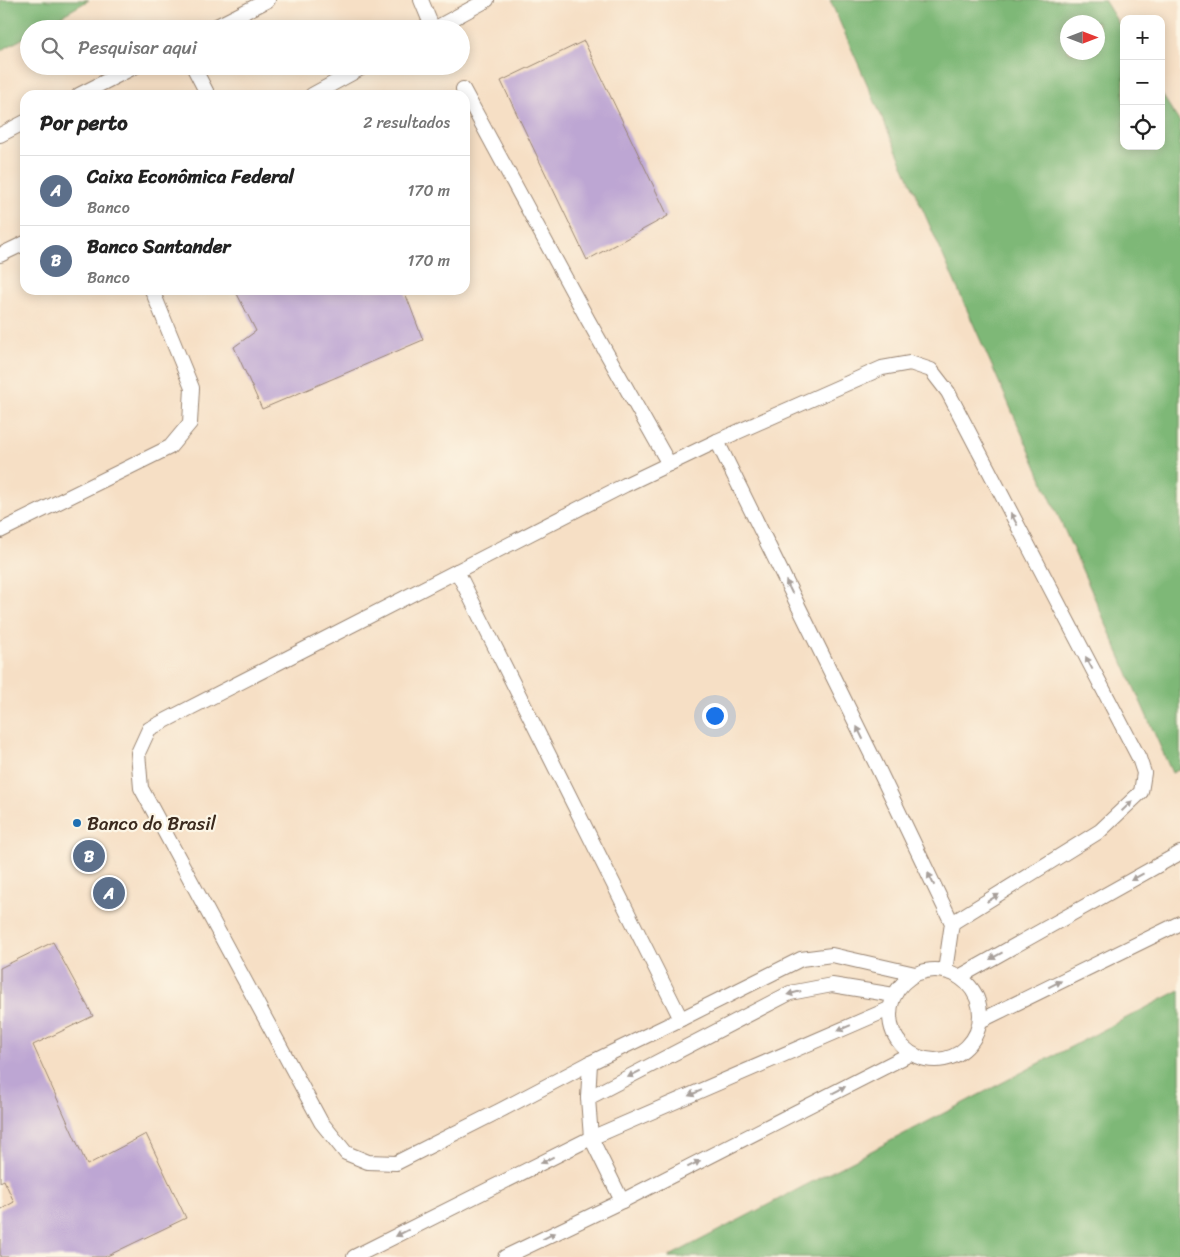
<!DOCTYPE html>
<html lang="pt">
<head>
<meta charset="utf-8">
<style>
  :root { --surface:#fff; --page:#f2f2f2; --text:#222; --muted:#767676; --line:#e0e0e0; --accent:#1f6fb2 }
  body { margin:0; font-family:Sriracha,sans-serif; background:var(--page); color:var(--text) }
  .controls { position:absolute; right:15px; top:15px; display:grid; overflow:hidden; border-radius:10px; box-shadow:0 2px 12px #0003 }
  .controls button { width:45px; height:45px; display:grid; place-items:center; padding:0; border:0; border-bottom:1px solid var(--line); background:var(--surface); color:var(--text); font:25px sans-serif }
  .compass { position:absolute; left:1060px; top:15px; width:45px; height:45px; border-radius:50%; background:var(--surface); box-shadow:0 2px 12px #0003; rotate:90deg }
  .you { position:absolute; left:714px; top:715px; width:18px; height:18px; margin:-12px; border:4px solid #fff; border-radius:50%; background:#1a73e8; box-shadow:0 0 0 8px #1a73e833 }
  .badge { display:grid; place-items:center; width:32px; height:32px; border-radius:50%; background:var(--accent); color:#fff; font-size:16px; font-weight:700 }
  .pin { position:absolute; translate:-50% -50%; border:2px solid #fff; box-shadow:0 1px 5px #0006 }
  .list { margin:0; padding:0; list-style:none }
  h2 { display:flex; justify-content:space-between; align-items:center; height:65px; margin:0; padding:0 20px; font-size:21px }
  h2 small { font-size:16px; font-weight:400; color:var(--muted) }
  .list li { display:grid; grid-template-columns:32px 1fr auto; gap:15px; align-items:center; box-sizing:border-box; height:70px; padding:0 20px; border-top:1px solid var(--line) }
  .list b { display:block; font-size:19px; white-space:nowrap }
  .list p { margin:0; font-size:16px; white-space:nowrap; color:var(--muted) }
  .list em { font-size:16px; font-style:normal; color:var(--muted) }
  .icon { flex:none; width:28px; height:28px; fill:none; stroke:currentColor; stroke-width:2; stroke-linecap:round; stroke-linejoin:round }
  .map { position:relative; flex:none; width:1180px; height:1257px; overflow:hidden }
  .search { position:absolute; background:var(--surface); box-shadow:0 2px 12px #0003; left:20px; top:20px; width:450px; height:55px; display:flex; align-items:center; gap:12px; box-sizing:border-box; padding:0 18px; border-radius:28px; color:var(--muted); font-size:19px }
  .panel { position:absolute; background:var(--surface); box-shadow:0 2px 12px #0003; left:20px; top:90px; width:450px; height:205px; border-radius:15px }
  .map>svg:first-child { display:block }
</style>
</head>
<body>
<div class="map">
<svg width="1180" height="1257" viewBox="0 0 1180 1257">
  <rect width="100%" height="100%" fill="#fcf5e5"/>
  <filter id="ink" filterUnits="userSpaceOnUse"><feTurbulence type="fractalNoise" baseFrequency=".02" numOctaves="2"/><feDisplacementMap in="SourceGraphic" scale="10" xChannelSelector="R" yChannelSelector="G"/><feConvolveMatrix kernelMatrix="1 2 1 2 8 2 1 2 1" color-interpolation-filters="sRGB"/></filter>
  <filter id="wash" filterUnits="userSpaceOnUse"><feTurbulence type="fractalNoise" baseFrequency=".0096" numOctaves="4" result="noise"/><feDisplacementMap in="SourceGraphic" scale="20" xChannelSelector="R" yChannelSelector="G"/><feGaussianBlur stdDeviation="1.12" result="paint"/><feColorMatrix in="noise" values="0 0 0 0 0 0 0 0 0 0 0 0 0 0 0 0 0 1.4 0 .05"/><feComposite in="paint" operator="in"/></filter>
  <g filter="url(#wash)">
    <rect width="100%" height="100%" fill="#f6dfc5"/>
    <!-- forest -->
    <g fill="#7eb877" stroke="#5c714a" fill-rule="evenodd">
      <path d="M0 0H89L39 29H29V35L0 51Z"/>
      <path d="M830 0H1104L1124 32V146H1161V93L1180 123V769L1172 773ZM1098 22V52H1068V22Z"/>
      <path d="M1180 990V1257H668Z"/>
    </g>
    <g id="blocks">
      <!-- building -->
      <g fill="#bda6d3">
        <path d="M584 41 668 216 587 260 501 81Z"/>
        <path d="M235 290H404L423 340 262 409 234 347 256 331Z"/>
        <path d="M53 942 93 1016 33 1045 87 1165 146 1134 186 1218 105 1257H0V1210L14 1202 4 1180 0 1182V968Z"/>
      </g>
    </g>
  </g>
  <g filter="url(#ink)">
    <use href="#blocks" fill-opacity="0" stroke="#988472" stroke-width="1"/>
    <g fill="none" stroke-linecap="round" stroke-linejoin="round">
      <defs>
        <g id="service">
          <path d="M421 0 433 29"/>
          <path d="M211 29 268 0"/>
          <path d="M434 29 487 0"/>
          <path d="M193 66 208 95"/>
          <path d="M463 89 588 320 669 464"/>
          <path d="M79 95 136 66"/>
          <path d="M312 95 365 66"/>
          <path d="M0 135 25 122"/>
          <path d="M0 255 25 243"/>
          <path d="M717 441 875 762 952 923 945 971"/>
          <path d="M0 531 170 447 190 423 192 388 152 290"/>
          <path d="M457 571 681 1019"/>
          <circle cx="935" cy="1015" r="45"/>
          <path d="M915 974 832 955 801 959 681 1019 590 1063 501 1110 396 1163 368 1162 346 1153 321 1122 141 788 138 753 149 729 625 485 717 441 882 368 910 363 931 370 948 392 1139 758 1144 773 1141 792 1100 831 952 923"/>
          <path d="M959 977 1180 853"/>
          <path d="M980 1021 1180 923"/>
          <path d="M590 1063 588 1098 591 1138 622 1201"/>
          <path d="M588 1098 790 993 832 985 894 995"/>
          <path d="M354 1257 591 1138 889 1009"/>
          <path d="M505 1257 622 1201 910 1054"/>
        </g>
      </defs>
      <!-- service casing -->
      <use href="#service" stroke="#988472" stroke-width="16"/>
      <!-- service -->
      <use href="#service" stroke="#fff" stroke-width="14"/>
    </g>
    <!-- one-way arrows -->
    <defs><path id="oneway-solid" d="M-6-.8H1V-3.2L6.5 0L1 3.2V.8H-6Z" transform="scale(1.25)"/></defs>
    <g fill="#a79f9a">
      <use href="#oneway-solid" transform="translate(1014 519) rotate(-118)"/>
      <use href="#oneway-solid" transform="translate(789 587) rotate(-116)"/>
      <use href="#oneway-solid" transform="translate(1089 663) rotate(-118)"/>
      <use href="#oneway-solid" transform="translate(860 733) rotate(-116)"/>
      <use href="#oneway-solid" transform="translate(1127 806) rotate(-44)"/>
      <use href="#oneway-solid" transform="translate(1137 877) rotate(151)"/>
      <use href="#oneway-solid" transform="translate(931 879) rotate(-116)"/>
      <use href="#oneway-solid" transform="translate(993 898) rotate(-32)"/>
      <use href="#oneway-solid" transform="translate(996 956) rotate(151)"/>
      <use href="#oneway-solid" transform="translate(1055 984) rotate(-26)"/>
      <use href="#oneway-solid" transform="translate(794 993) rotate(165)"/>
      <use href="#oneway-solid" transform="translate(844 1028) rotate(157)"/>
      <use href="#oneway-solid" transform="translate(634 1074) rotate(153)"/>
      <use href="#oneway-solid" transform="translate(839 1090) rotate(-27)"/>
      <use href="#oneway-solid" transform="translate(695 1093) rotate(157)"/>
      <use href="#oneway-solid" transform="translate(547 1160) rotate(153)"/>
      <use href="#oneway-solid" transform="translate(694 1164) rotate(-27)"/>
      <use href="#oneway-solid" transform="translate(402 1233) rotate(153)"/>
      <use href="#oneway-solid" transform="translate(549 1236) rotate(-26)"/>
    </g>
  </g>
  <!-- markers -->
  <circle fill="#1f6fb2" stroke="#fcf5e5" stroke-width="2" cx="77" cy="823" r="5"/>
  <g text-anchor="middle" stroke-width="4.5" stroke-linejoin="round" paint-order="stroke">
    <!-- poi labels -->
    <g font-size="19" fill="#3b2a1e" stroke="#fcf5e5" text-anchor="start">
      <text x="87" y="830">Banco do Brasil</text>
    </g>
  </g>
</svg>
<div class="controls">
<button>+</button>
<button>−</button>
<button><svg class="icon" aria-label="locate" viewBox="0 0 24 24"><circle cx="12" cy="12" r="6"/><path d="M12 2v4M12 18v4M2 12h4M18 12h4"/></svg></button>
</div>
<svg class="compass" viewBox="-18 -18 36 36"><path d="M0-13l5 13h-10z" fill="#e53935"/><path d="M0 13l5-13h-10z" fill="#767676"/></svg>
<div class="you"></div>
<div class="pin badge" style="left:109px;top:893px;background:#5c6f8a">A</div>
<div class="pin badge" style="left:89px;top:856px;background:#5c6f8a">B</div>
<div class="search"><svg class="icon" aria-label="search" viewBox="0 0 24 24"><circle cx="10" cy="10" r="6"/><path d="M15 15l6 6"/></svg>Pesquisar aqui</div>
<section class="panel">
<h2>Por perto<small>2 resultados</small></h2>
<ul class="list">
<li><span class="badge" style="background:#5c6f8a">A</span><div><b>Caixa Econômica Federal</b><p>Banco</p></div><em>170 m</em></li>
<li><span class="badge" style="background:#5c6f8a">B</span><div><b>Banco Santander</b><p>Banco</p></div><em>170 m</em></li>
</ul>
</section>
</div>
</body>
</html>
